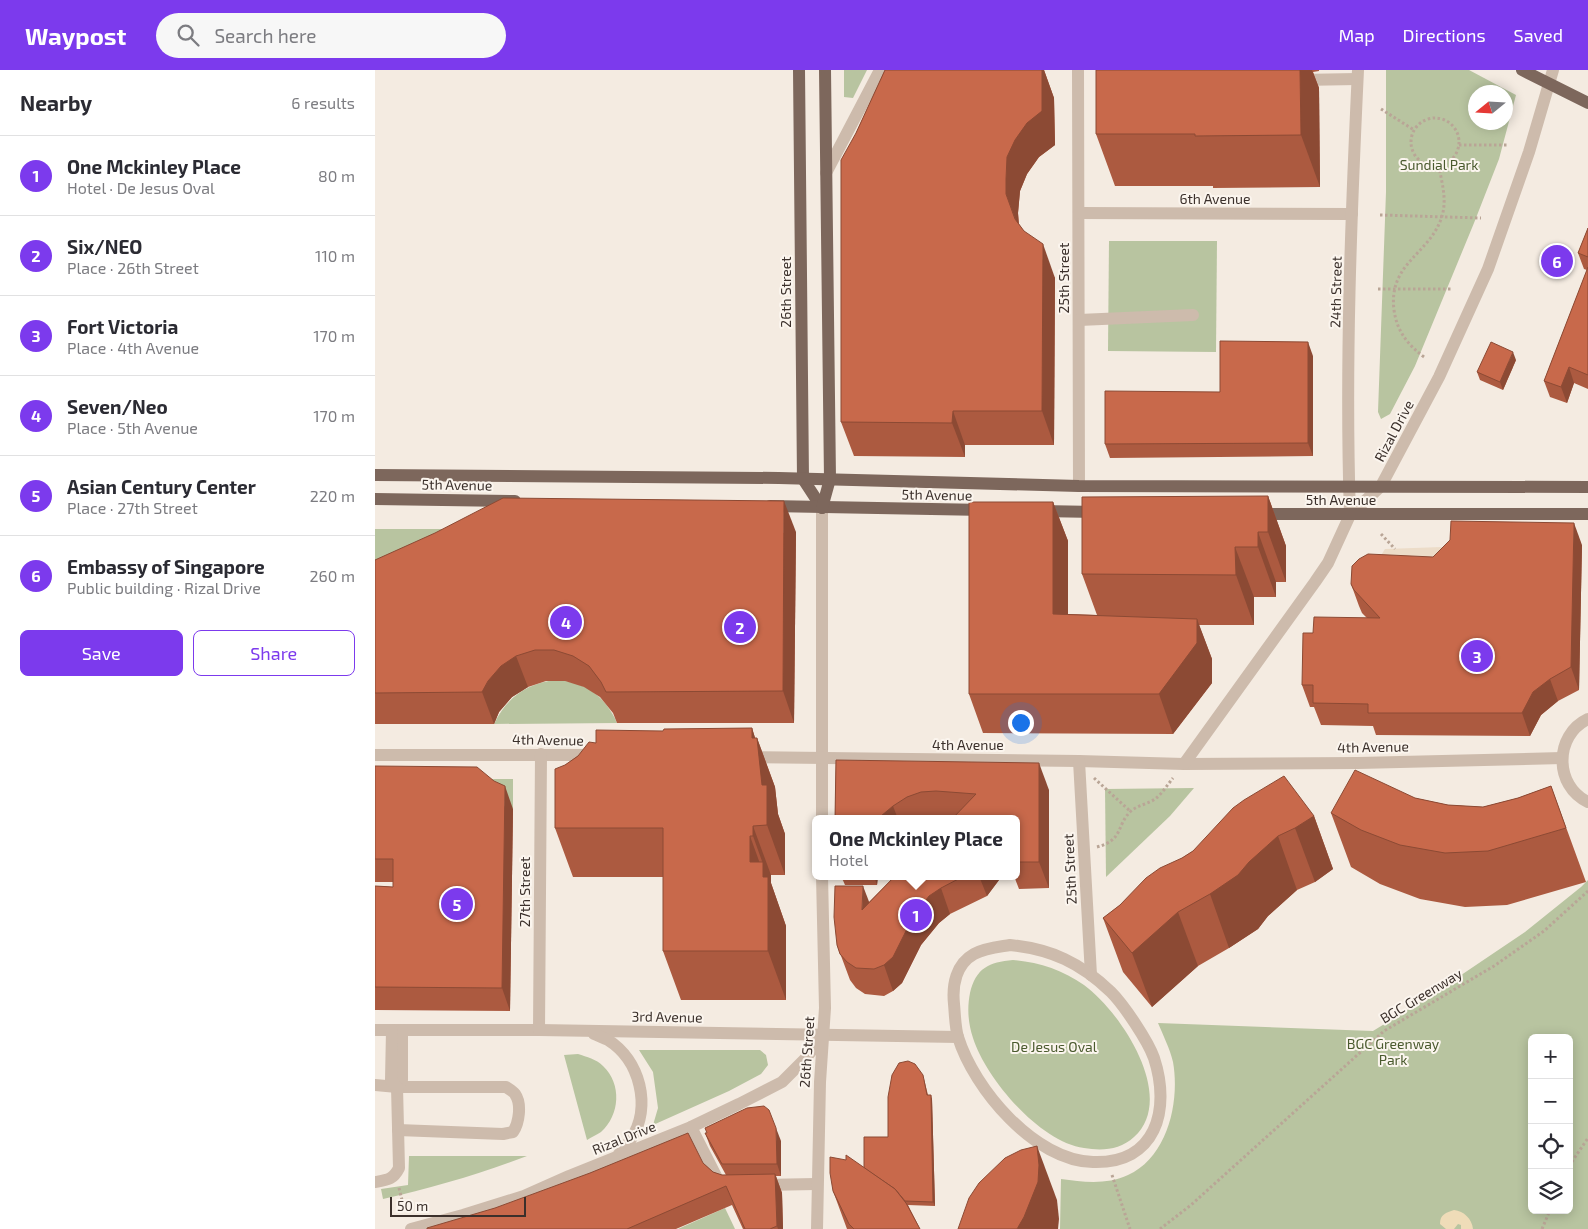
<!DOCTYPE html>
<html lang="en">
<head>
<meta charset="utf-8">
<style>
  :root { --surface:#fff; --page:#f7f7f7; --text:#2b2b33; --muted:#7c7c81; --line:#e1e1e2; --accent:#7c3aed }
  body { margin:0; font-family:"Exo 2",sans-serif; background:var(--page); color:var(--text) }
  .controls { position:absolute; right:15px; bottom:15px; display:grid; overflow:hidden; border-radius:8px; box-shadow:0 2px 12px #0003 }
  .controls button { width:45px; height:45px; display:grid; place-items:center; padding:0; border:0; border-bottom:1px solid var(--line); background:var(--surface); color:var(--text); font:25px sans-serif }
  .compass { position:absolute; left:1093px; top:15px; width:45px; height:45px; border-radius:50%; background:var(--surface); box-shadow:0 2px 12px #0003; rotate:252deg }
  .scale { position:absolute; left:15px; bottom:12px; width:136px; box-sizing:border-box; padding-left:5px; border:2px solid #3b302b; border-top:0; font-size:14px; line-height:18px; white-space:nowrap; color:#3b302b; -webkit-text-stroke:4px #fbf5ee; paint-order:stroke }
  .you { position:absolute; left:645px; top:652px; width:18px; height:18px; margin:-12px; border:4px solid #fff; border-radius:50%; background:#1a73e8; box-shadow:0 0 0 8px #1a73e833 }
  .badge { display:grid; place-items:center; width:32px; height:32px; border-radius:50%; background:var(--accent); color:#fff; font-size:16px; font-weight:700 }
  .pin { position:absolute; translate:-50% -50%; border:2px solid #fff; box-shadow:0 1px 5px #0006 }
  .popup { position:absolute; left:437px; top:745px; width:208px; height:65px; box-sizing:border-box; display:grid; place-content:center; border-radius:8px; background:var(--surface); filter:drop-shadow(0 1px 4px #0005); font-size:16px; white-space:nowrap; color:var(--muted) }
  .popup b { font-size:19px; color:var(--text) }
  .popup::after { content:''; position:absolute; left:50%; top:100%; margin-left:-10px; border:10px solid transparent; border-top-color:var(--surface) }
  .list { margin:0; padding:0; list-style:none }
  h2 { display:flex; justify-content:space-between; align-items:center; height:65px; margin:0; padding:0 20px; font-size:21px }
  h2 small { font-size:16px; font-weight:400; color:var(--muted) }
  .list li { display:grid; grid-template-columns:32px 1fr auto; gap:15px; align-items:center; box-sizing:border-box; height:80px; padding:0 20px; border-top:1px solid var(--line) }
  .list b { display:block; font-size:19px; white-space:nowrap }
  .list p { margin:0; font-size:16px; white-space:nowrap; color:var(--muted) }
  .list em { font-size:16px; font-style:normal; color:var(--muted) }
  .actions { display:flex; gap:10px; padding:15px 20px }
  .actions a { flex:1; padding:11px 0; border:1px solid var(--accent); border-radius:8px; text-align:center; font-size:18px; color:var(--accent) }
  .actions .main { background:var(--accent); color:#fff }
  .icon { flex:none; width:28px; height:28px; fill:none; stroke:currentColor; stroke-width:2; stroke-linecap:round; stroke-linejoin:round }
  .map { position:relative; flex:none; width:1213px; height:1159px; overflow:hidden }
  header { display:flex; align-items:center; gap:30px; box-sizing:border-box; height:70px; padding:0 25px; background:var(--accent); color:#fff }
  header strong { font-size:24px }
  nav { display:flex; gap:28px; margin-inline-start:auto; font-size:18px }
  .search { width:350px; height:45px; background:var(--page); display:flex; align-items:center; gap:12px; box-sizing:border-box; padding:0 18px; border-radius:28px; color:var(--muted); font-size:19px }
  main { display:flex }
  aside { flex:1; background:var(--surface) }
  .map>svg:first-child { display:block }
</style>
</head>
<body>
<header>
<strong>Waypost</strong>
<div class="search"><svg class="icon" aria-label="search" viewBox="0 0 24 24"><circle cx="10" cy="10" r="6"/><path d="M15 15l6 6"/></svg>Search here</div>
<nav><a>Map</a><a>Directions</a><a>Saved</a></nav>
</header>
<main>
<aside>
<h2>Nearby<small>6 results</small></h2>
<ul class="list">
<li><span class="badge">1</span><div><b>One Mckinley Place</b><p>Hotel · De Jesus Oval</p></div><em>80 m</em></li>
<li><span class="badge">2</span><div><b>Six/NEO</b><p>Place · 26th Street</p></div><em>110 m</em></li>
<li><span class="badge">3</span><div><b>Fort Victoria</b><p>Place · 4th Avenue</p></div><em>170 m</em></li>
<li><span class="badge">4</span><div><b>Seven/Neo</b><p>Place · 5th Avenue</p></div><em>170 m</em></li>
<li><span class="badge">5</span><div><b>Asian Century Center</b><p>Place · 27th Street</p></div><em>220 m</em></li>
<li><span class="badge">6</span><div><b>Embassy of Singapore</b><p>Public building · Rizal Drive</p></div><em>260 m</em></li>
</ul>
<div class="actions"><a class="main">Save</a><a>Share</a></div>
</aside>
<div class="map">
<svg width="1213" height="1159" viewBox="0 0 1213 1159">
  <rect width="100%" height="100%" fill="#f4ebe1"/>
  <!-- green -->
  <g fill="#b8c4a0" fill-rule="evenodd">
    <path d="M469 0H492L478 28 469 27Z"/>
    <path d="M1011 0H1094L1141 25 1124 89 1099 153 1040 296 1015 344 1006 349 1003 342 1011 122ZM1100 22H1130V52H1100Z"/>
    <path d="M734 171H842L841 282 733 281Z"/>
    <path d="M0 459H139L0 526Z"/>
    <path d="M181 610C211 612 230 626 242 653L119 654C131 628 152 613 181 610Z"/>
    <path d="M107 709H138V739Z"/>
    <path d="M819 718 795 746 731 807 730 719Z"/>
    <path d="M1213 810V1159H685L686 1109C708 1112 732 1115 753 1105 793 1087 805 1031 798 992 795 979 788 965 783 953L998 961 1058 924 1150 862 1206 817ZM1157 968H1194V1140H1157Z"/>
    <path d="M638 890C663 892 688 900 709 915 745 941 803 1027 759 1067 745 1080 727 1081 709 1078 665 1072 611 1009 598 968 593 953 592 938 595 923 601 898 614 892 638 890Z"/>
    <path d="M264 980H385L391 985 393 995 386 1004 354 1021 278 1055 283 1038 278 1002Z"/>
    <path d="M203 984C212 987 221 989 228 996 247 1014 245 1045 226 1062 222 1065 216 1067 212 1070L189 985Z"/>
    <path d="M34 1086H152C105 1104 57 1118 8 1129L6 1119 33 1115Z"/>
    <path d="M350 1138 360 1159H303Z"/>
  </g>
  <!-- sand -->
  <path fill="#efdcb8" d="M1079 1140C1089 1141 1097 1149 1098 1159H1086V1155L1083 1154 1079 1159H1071L1065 1154C1065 1144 1071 1143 1079 1140Z"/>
  <!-- plaza -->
  <path fill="#ecdcc8" d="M1067 477 1058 490 1005 487 1010 479Z"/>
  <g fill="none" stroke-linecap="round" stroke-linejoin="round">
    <!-- path -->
    <g stroke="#b9a596" stroke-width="3" stroke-dasharray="2.5 2.5" stroke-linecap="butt">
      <path d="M1006 39 1039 60"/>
      <circle cx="1060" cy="72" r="24"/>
      <path d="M1084 75H1133"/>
      <path d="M1005 145 1106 148"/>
      <path d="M1003 219H1077"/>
      <path d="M1049 287C1032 274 1022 261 1019 240 1013 192 1056 184 1067 146 1072 130 1067 113 1064 97"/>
      <path d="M1006 464 1020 479"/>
      <path d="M719 708 755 741"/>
      <path d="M722 777C749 770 741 755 756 741 763 735 773 734 780 729 787 724 793 714 798 708"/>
      <path d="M1194 1096 1213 1068"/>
      <path d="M737 1105 755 1159"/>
      <path d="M24 1118 27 1130"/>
      <path d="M785 1159 816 1135 1009 961 1119 896 1169 861 1213 821"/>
      <path d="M1167 1159 1175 1140"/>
    </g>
    <!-- minor -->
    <g stroke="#cdbbac" stroke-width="12">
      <path d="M703 0 704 416"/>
      <path d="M925 10 982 9"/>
      <path d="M451 103 505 0"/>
      <path d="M704 143 977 144"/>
      <path d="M704 250 818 245"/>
      <path d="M447 438V749"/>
      <path d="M975 445C970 297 976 147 983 0"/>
      <path d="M1213 649C1179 665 1179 716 1213 732"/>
      <path d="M0 685H219"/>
      <path d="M372 687 704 691 809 694 983 693 1187 688"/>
      <path d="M704 691 716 905"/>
      <path d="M809 694 940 512 953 493 975 445 1006 416 1064 307 1113 199 1154 82 1178 0"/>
      <path d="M635 875C676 879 706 893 736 922 749 935 773 971 779 988 796 1040 781 1094 718 1092 660 1091 599 1019 583 967 580 957 580 944 579 934 577 915 581 894 599 884 610 878 623 877 635 875Z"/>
      <path d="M0 960H164L583 967"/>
      <path d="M164 960 166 684"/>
      <path d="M219 964C223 966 229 968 233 970 265 990 277 1037 256 1069 253 1075 248 1079 244 1084"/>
      <path d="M0 1015 22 1017H131C134 1019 138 1021 140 1024 147 1034 144 1053 138 1062L128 1064 23 1060"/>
      <path d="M22 1017 27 1010V960"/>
      <path d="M316 1057 342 1108 350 1114"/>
      <path d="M0 1112C12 1110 18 1110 24 1098L22 1017 16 1010 17 960"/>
      <path d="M387 1115 441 1114"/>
      <path d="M36 1159 88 1145 149 1126 194 1106 316 1057 364 1034 407 1012 430 989 449 965"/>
      <path d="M442 1159 445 1012 450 938 447 806"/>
    </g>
    <!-- major -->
    <g stroke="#7d675c" stroke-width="12">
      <path d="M424 0 428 409 447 438"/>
      <path d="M1147 0 1213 33"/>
      <path d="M0 405 404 408 704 416 1213 417"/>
      <path d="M0 429 140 431"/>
      <path d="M395 436 610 440"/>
      <path d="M447 438 455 409 450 0"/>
      <path d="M665 441 722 442"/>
      <path d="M882 444H1213"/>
    </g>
  </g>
  <!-- wall -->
  <g fill="#ac5a40">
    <path d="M510 0H669L679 28 680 75 664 87 652 104 645 121 643 143 644 154 680 208 679 375H590V387L479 386 466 352 481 63Z"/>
    <path d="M721 0H944V1L938 2 944 18 945 117 838 118V116H740L721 64Z"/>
    <path d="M1213 158V319L1199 313 1192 333 1175 327 1169 311 1212 200 1209 199 1203 183Z"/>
    <path d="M938 286V386L735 388 730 374 845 322Z"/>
    <path d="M1141 290 1128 320 1105 310 1102 302Z"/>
    <path d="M893 426 911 476V512H901V527H879V555H824L837 589V613L798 664 608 663 594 624 678 432 693 471V544L722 545 707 504Z"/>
    <path d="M421 462 419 653H242L238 643 225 627 209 617 190 611H171L153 617 137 627 124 642 119 654H0V490Z"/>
    <path d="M1207 475 1204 620 1183 631 1166 645 1155 666 1001 665 998 656 946 655 939 637H935L927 615 938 563 992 548 987 543 984 536 976 514 1058 487Z"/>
    <path d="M377 658 380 668H382L400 717 403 744 410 764V805H396V813L411 856V930H306L288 881V807H198L180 758 190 695 221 673 288 661Z"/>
    <path d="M461 690 674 720V818L644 819 639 806H641V749L571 747 556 749H460Z"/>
    <path d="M0 696 138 739 135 941 0 940V816L18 817V812H0Z"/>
    <path d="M1176 716 1211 812 1132 835 1090 837 1045 829 1005 814 976 797 956 743 1040 728 1073 735 1108 737 1143 728Z"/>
    <path d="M939 746 958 799 940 812 922 820 893 846 883 859 854 878 823 896 777 937 748 902 728 848 807 788 818 781Z"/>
    <path d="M466 806H503L502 815H470Z"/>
    <path d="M520 806H627L612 826 575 844 564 853 546 875 527 913 518 921 509 926 490 924 481 918 475 910 462 875 494 832Z"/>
    <path d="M549 1009 553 1025 557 1029 560 1136 533 1135 545 1159H472L458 1121 471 1090 489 1098 513 1067Z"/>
    <path d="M330 1063 406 1071V1106H401L407 1123 408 1159H368L357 1135 301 1159H52L328 1093 338 1102 347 1105H351L335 1076Z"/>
  </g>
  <!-- shaded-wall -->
  <g fill="#8c4a34">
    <path d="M667 0H669L679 28 680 75 664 87 652 104 645 121 643 143 644 158 631 124V109L632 87Z"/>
    <path d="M925 0H937L944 18 945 117 926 65Z"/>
    <path d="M668 174 680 208 679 375 667 341Z"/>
    <path d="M933 272 938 286V386L933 373Z"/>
    <path d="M1138 282 1141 290 1128 320 1125 312Z"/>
    <path d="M1194 297 1199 313 1192 333 1186 317Z"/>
    <path d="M578 341 590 375V387L577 353Z"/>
    <path d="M893 426 911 476V512L893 462Z"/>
    <path d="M409 431 421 462 419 653 408 621Z"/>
    <path d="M678 432 693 471V583L678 544Z"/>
    <path d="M1199 453 1207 475 1204 620 1196 597Z"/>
    <path d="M883 462 901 512V527L883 477Z"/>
    <path d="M860 477 879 527V555L861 505Z"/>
    <path d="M822 549 837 589V613L798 664 784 624Z"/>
    <path d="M141 586 153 617 137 627 124 642 119 654 107 622 113 611 126 596Z"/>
    <path d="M1175 609 1183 631 1166 645 1155 666 1147 643 1158 622Z"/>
    <path d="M377 658 382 674V668L400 717 403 744 410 764V805L392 755 387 715 377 668Z"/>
    <path d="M664 693 674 720V818L664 792Z"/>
    <path d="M130 716 138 739 135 941 127 918Z"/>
    <path d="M518 736 523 749H505L506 746Z"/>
    <path d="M939 746 958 799 940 812 920 758Z"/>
    <path d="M378 756 396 805V813L411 856V930L393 881 375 792V766L388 802V794L378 766Z"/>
    <path d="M903 766 922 820 893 846 883 859 854 878 835 824Z"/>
    <path d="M499 806H503L502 815Z"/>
    <path d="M604 806H627L612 826Z"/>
    <path d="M488 816 498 842 487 840Z"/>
    <path d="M566 818 575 844 564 853 546 875 527 913 518 921 509 895 537 849 554 826Z"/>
    <path d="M803 842 823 896 777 937 757 883Z"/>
    <path d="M556 1025 557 1029 560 1136 558 1132Z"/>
    <path d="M401 1058 406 1071V1106L402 1094Z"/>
    <path d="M662 1076 682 1130 684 1149 683 1159H642Z"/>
    <path d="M400 1104 407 1123 408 1159H403L402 1156Z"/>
  </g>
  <!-- building -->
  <g fill="#c8694b" stroke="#8c4a34">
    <path d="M510 0H667V41L652 53 640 70 632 87 631 109V124L640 149 649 161 668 174 667 341H578L577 353 466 352V90L481 63Z"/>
    <path d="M721 0H925L926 65 820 66V64H721Z"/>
    <path d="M1213 158V187L1203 183Z"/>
    <path d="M1213 197V305L1194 297 1186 317 1169 311Z"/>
    <path d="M845 271 933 272V373L730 374V321L845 322Z"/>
    <path d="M1116 272 1138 282 1125 312 1102 302Z"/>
    <path d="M893 426V462H883V477H860L861 505 707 504V427Z"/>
    <path d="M128 428 409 431 408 621 231 622 226 612 214 596 198 586 179 580H160L141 586 126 596 113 611 107 622 0 623V490L60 463Z"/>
    <path d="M594 432H678V544L822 549V573L784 624H594Z"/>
    <path d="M1076 451 1199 453 1196 597 1175 609 1158 622 1147 643H993V634L938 633V615H927L928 563H938L939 547 1005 548 979 520 976 514 977 496 984 489 993 484 1058 487 1075 470Z"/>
    <path d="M377 658V668H382L387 715H392V755L378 756V766H375V792H388V807H393V881H288V758H180V699L190 695 203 686 214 672 221 673V660L288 661 289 659Z"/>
    <path d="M461 690 664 693V792H641V749H577L601 724 561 721 546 722 532 727 518 736 506 746 505 749H460Z"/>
    <path d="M0 696 102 697 119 711 130 716 127 918 0 917V816L18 817V789H0Z"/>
    <path d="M980 700 1040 728 1073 735 1108 737 1143 728 1176 716 1191 758 1113 781 1070 783 1025 775 986 760 956 743Z"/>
    <path d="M909 706 939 746 920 758 903 766 874 792 863 805 835 824 803 842 757 883 728 848 745 835 771 808 785 798 807 788 818 781 858 738 869 730Z"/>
    <path d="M520 806H589L566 818 554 826 537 849 518 887 509 895 499 899 481 898 472 892 465 884 462 875 459 847 460 816H488L487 840Z"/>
    <path d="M533 991 540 994 548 1005 552 1025H556L558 1132 530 1131 520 1119 489 1098V1067H513V1027L517 1005 524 993Z"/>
    <path d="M389 1036 394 1040 401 1058 402 1094H347L330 1063H332L330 1058 372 1038Z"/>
    <path d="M313 1063 328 1093 338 1102 347 1105 400 1104 402 1156 395 1159H370L351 1116 252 1159H52V1158L120 1138 215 1103Z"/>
    <path d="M662 1076 664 1095 663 1112 649 1147 642 1159H583L594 1128 604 1113 630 1088 646 1080Z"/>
    <path d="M471 1085 520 1119 531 1133 545 1159H479L474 1154 458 1121 455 1103V1087L471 1090Z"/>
  </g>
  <g text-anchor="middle" stroke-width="4" stroke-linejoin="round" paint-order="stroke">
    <!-- park labels -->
    <g font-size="14" fill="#4a5a2e" stroke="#fbf5ee">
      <text x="1064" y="100">Sundial Park</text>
      <text x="1018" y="979">BGC Greenway<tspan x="1018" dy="16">Park</tspan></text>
      <text x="679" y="982">De Jesus Oval</text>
    </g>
    <!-- street labels -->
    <g font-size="14" fill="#3b302b" stroke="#fbf5ee">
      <text x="840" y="134">6th Avenue</text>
      <text transform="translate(689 208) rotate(-90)" y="5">25th Street</text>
      <text transform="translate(411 222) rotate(-90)" y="5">26th Street</text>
      <text transform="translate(961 222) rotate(-89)" y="5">24th Street</text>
      <text transform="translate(1019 361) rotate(-62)" y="5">Rizal Drive</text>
      <text transform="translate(82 415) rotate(1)" y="5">5th Avenue</text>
      <text transform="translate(562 425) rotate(1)" y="5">5th Avenue</text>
      <text x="966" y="435">5th Avenue</text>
      <text transform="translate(173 670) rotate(1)" y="5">4th Avenue</text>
      <text x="593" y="680">4th Avenue</text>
      <text transform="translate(998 677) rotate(-1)" y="5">4th Avenue</text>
      <text transform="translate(695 799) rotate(-93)" y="5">25th Street</text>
      <text transform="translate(150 822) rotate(-90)" y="5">27th Street</text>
      <text transform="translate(1046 926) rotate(-31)" y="5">BGC Greenway</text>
      <text transform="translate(292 947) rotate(1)" y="5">3rd Avenue</text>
      <text transform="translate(432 982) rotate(-86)" y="5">26th Street</text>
      <text transform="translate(249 1068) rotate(-22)" y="5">Rizal Drive</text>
    </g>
  </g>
</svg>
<div class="controls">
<button>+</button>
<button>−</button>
<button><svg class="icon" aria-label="locate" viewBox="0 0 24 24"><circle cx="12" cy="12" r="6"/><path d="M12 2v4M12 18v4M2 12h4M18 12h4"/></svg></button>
<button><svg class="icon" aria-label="layers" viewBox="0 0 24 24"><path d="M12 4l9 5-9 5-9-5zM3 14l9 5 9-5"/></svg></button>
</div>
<svg class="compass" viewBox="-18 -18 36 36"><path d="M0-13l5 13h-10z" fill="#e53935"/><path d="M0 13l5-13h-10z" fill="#7c7c81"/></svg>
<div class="scale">50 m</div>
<div class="you"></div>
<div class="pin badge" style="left:541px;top:845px">1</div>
<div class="popup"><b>One Mckinley Place</b>Hotel</div>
<div class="pin badge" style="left:365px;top:557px">2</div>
<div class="pin badge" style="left:1102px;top:586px">3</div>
<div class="pin badge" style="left:191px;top:552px">4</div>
<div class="pin badge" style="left:82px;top:834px">5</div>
<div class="pin badge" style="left:1182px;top:191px">6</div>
</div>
</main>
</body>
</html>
